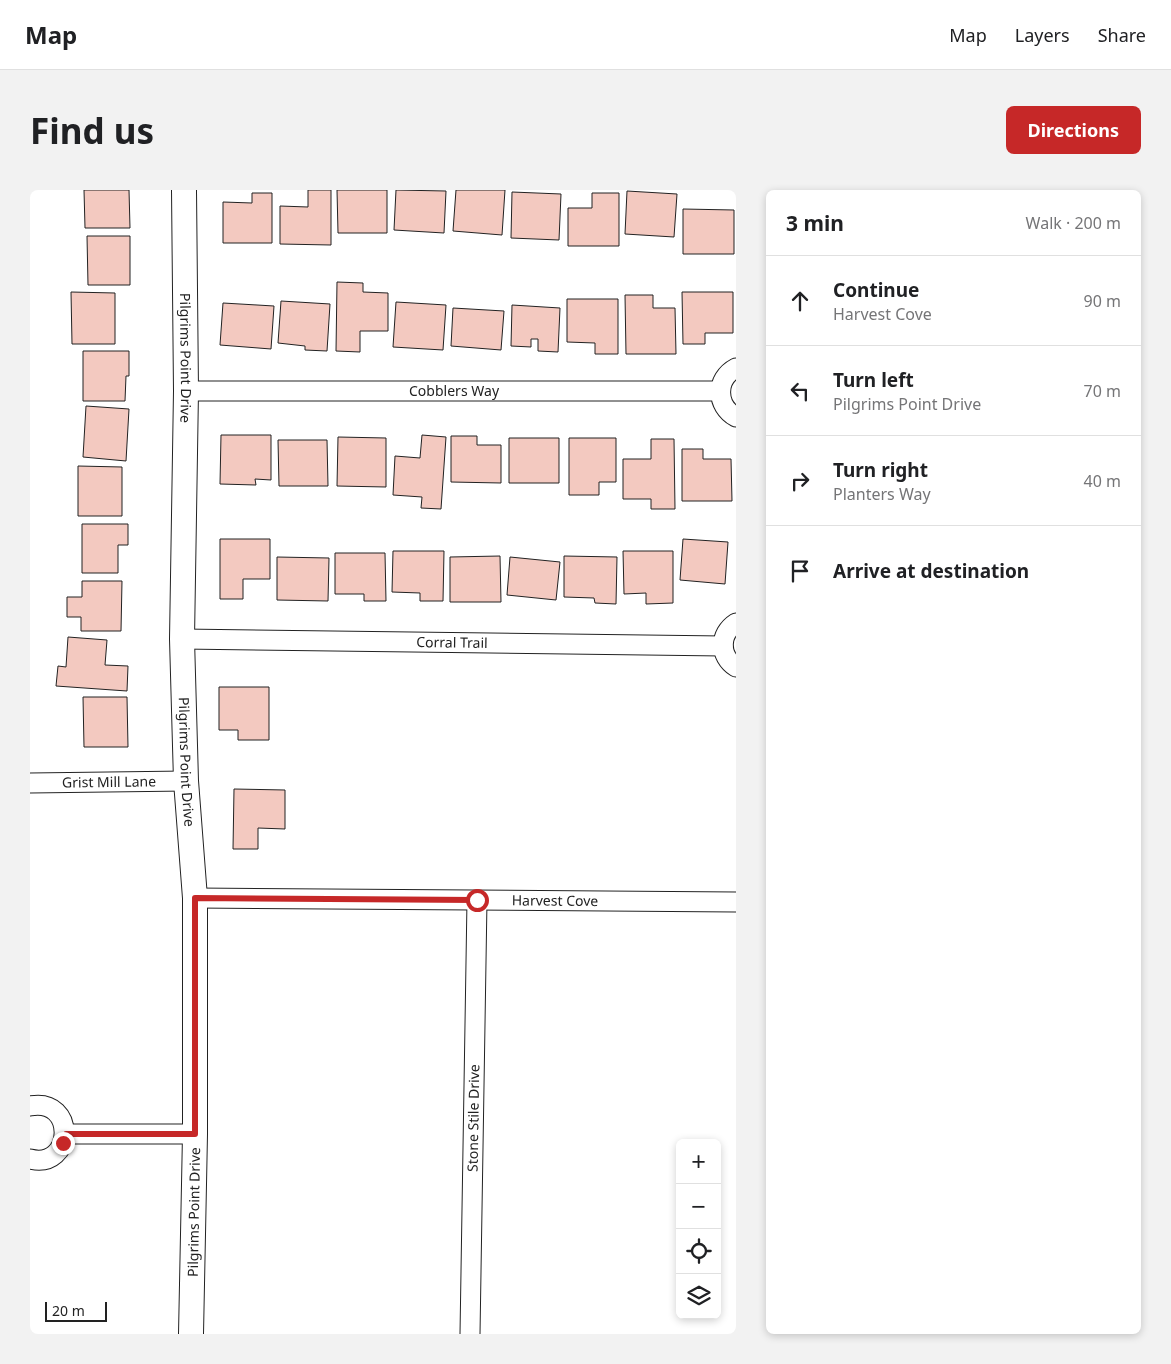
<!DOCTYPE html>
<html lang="en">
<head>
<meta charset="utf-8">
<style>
	body { margin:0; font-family:"Noto Sans",sans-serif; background:#f2f2f2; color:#202124 }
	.controls { position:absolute; right:15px; bottom:15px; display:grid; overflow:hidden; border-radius:8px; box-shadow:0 2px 8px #0003 }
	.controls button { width:45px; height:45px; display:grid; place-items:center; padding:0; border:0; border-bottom:1px solid #e0e0e0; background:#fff; color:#202124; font:25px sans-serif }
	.scale { position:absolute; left:15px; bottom:12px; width:62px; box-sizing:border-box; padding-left:5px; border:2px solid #222; border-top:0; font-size:14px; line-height:18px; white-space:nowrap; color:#222; -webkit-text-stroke:4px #fff; paint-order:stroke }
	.stop { position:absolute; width:15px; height:15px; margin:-11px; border:4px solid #c62828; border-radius:50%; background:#fff }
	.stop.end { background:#c62828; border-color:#fff; box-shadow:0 1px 5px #0008 }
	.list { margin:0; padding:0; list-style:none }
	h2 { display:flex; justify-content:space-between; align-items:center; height:65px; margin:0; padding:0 20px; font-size:21px }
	h2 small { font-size:16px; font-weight:400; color:#757577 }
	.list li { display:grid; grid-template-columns:32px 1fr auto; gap:15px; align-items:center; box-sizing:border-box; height:90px; padding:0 20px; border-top:1px solid #e0e0e0 }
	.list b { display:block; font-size:19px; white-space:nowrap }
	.list p { margin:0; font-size:16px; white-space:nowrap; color:#757577 }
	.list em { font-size:16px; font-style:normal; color:#757577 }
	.icon { flex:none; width:28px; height:28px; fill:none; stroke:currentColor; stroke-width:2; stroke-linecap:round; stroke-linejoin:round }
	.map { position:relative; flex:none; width:706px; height:1144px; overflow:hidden; border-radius:8px }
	header { display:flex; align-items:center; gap:30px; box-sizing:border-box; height:70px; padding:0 25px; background:#fff; border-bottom:1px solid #e0e0e0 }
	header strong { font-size:24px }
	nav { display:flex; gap:28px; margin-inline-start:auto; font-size:18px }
	.intro { display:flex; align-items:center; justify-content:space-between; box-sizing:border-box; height:120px; padding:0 30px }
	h1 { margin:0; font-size:35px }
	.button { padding:12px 22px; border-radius:8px; background:#c62828; color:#fff; font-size:18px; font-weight:700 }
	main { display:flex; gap:30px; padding:0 30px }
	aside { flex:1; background:#fff; border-radius:8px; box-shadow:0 2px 8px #0003 }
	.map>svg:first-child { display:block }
	.building { fill:#f3c9c0; stroke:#222 }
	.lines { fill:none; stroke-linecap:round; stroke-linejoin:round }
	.minor-casing { stroke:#222; stroke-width:21 }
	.tertiary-casing { stroke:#222; stroke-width:26 }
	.minor { stroke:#fff; stroke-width:19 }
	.tertiary { stroke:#fff; stroke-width:24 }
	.route { stroke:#c62828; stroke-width:6 }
	.labels { text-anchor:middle; stroke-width:4; stroke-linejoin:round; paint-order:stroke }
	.street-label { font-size:14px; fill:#222; stroke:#fff }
</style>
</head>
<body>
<header>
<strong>Map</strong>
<nav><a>Map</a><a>Layers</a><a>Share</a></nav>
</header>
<div class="intro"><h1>Find us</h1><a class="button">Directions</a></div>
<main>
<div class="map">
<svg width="706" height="1144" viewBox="0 0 706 1144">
	<rect width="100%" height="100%" fill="#fff"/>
	<!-- building -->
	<path class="building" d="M54 0H99L100 38H55Z
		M278 0H301V55L250 54V16L278 17Z
		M307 0H357V43H308Z
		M366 0 416 1 414 43 364 40Z
		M426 0H475L472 45 423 41Z
		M597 1 647 4 644 47 595 44Z
		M482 2 531 4 529 50 481 48Z
		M222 3H242V53H193V12L222 13Z
		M562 3H589V56H538V18H562Z
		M653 19 704 20V64H653Z
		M57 46H100V95H58Z
		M307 92 333 93V102L358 103V141H330V162L306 161Z
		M41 102 85 103V154H42Z
		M652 102H703V143H675V154H653Z
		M595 105H623V118H645L646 164H596Z
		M537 109H588V164H565V153L537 152Z
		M251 111 300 114 297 161 275 160V156L248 153Z
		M366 112 416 115 413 160 363 157Z
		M193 113 244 116 241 159 190 155Z
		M482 115 530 118 528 162 508 161V149H501V157L481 156Z
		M423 118 474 121 471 160 421 156Z
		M53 161H99V186H96L95 211H53Z
		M56 216 99 219 96 271 53 267Z
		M191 245H241V290L225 289 226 295 190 294Z
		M392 245 416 247 411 319 391 318 392 307 363 305 365 266 390 268Z
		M421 246H447V255H471V293L421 292Z
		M308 247 356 248V297L307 296Z
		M479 248H529V293H479Z
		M539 248H586V292H569V305H539Z
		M621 249H644L645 319H621V309H593V269H621Z
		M248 250H297L298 296H249Z
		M652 259H673V269H701L702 311H652Z
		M48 276 92 277V326H48Z
		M52 334H98V355H88V383H52Z
		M190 349H240V389H213V409H190Z
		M653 349 698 352 695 394 650 390Z
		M363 361H414L413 411H390V403L362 402Z
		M593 361H643V413L616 414V403L594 404Z
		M305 363H355L356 411H334V404H305Z
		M470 366 471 412H420V367Z
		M534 366 587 367 586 414 565 413 564 408 534 407Z
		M247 367 299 368 298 411 247 410Z
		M480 367 530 372 526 410 477 405Z
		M52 391H92L91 441H51V427H37V407H52Z
		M38 447 77 450 75 475 98 476 97 501 26 496 28 476 36 477Z
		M189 497H239V550H208V540H189Z
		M53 507H97L98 557H54Z
		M204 599 255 600V639L228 638V659H203Z"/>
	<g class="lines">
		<defs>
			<g id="minor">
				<path d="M706 178C685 189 686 216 706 227"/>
				<path id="s1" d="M156 201H690"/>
				<path d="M706 433C689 444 689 466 706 477"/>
				<path id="s2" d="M152 449 693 456"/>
				<path id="s3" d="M0 593 156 591"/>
				<path id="s4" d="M165 708 706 712"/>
				<path d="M0 916C47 907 44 980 0 969"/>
				<path d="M35 944H165"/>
				<path id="s5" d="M440 1144 447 710"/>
			</g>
			<g id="tertiary">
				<path id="s6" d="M154 0 156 201 152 449 156 591 165 708V944L161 1144"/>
			</g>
		</defs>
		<!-- minor casing -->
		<use href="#minor" class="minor-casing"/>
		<!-- tertiary casing -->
		<use href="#tertiary" class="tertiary-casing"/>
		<!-- minor -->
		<use href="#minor" class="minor"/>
		<!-- tertiary -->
		<use href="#tertiary" class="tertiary"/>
	</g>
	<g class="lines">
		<!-- route -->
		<path class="route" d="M33 953 36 944H165V708L447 710"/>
	</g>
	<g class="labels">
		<!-- street labels -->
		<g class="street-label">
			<text dy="5" stroke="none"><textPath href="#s6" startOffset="168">Pilgrims Point Drive</textPath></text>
			<text dy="5" stroke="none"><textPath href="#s1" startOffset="268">Cobblers Way</textPath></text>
			<text dy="5" stroke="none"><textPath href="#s2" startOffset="270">Corral Trail</textPath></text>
			<text dy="5" stroke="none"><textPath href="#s6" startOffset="572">Pilgrims Point Drive</textPath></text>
			<text dy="5" stroke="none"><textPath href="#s3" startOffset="79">Grist Mill Lane</textPath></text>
			<text dy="5" stroke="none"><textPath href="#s4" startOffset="360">Harvest Cove</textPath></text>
			<text dy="5" stroke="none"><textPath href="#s5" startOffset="216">Stone Stile Drive</textPath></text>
			<text transform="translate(164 1022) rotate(-89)" y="5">Pilgrims Point Drive</text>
		</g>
	</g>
</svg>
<div class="controls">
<button>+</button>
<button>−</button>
<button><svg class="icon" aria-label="locate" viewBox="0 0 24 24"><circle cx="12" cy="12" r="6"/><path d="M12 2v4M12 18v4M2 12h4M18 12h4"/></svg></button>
<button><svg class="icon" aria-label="layers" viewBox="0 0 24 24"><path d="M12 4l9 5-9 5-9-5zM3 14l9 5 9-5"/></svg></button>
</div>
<div class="scale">20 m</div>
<div class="stop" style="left:447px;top:710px"></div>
<div class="stop end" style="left:33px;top:953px"></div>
</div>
<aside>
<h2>3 min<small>Walk · 200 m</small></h2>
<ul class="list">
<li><svg class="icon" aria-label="ahead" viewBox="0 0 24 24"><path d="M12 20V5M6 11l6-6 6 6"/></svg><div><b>Continue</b><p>Harvest Cove</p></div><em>90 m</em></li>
<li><svg class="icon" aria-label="left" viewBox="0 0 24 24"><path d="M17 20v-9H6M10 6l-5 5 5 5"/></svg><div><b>Turn left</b><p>Pilgrims Point Drive</p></div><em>70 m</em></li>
<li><svg class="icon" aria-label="right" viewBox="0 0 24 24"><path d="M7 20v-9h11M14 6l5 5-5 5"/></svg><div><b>Turn right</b><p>Planters Way</p></div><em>40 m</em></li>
<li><svg class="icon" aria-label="arrive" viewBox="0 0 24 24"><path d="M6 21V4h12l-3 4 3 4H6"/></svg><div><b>Arrive at destination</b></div></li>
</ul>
</aside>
</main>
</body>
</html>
